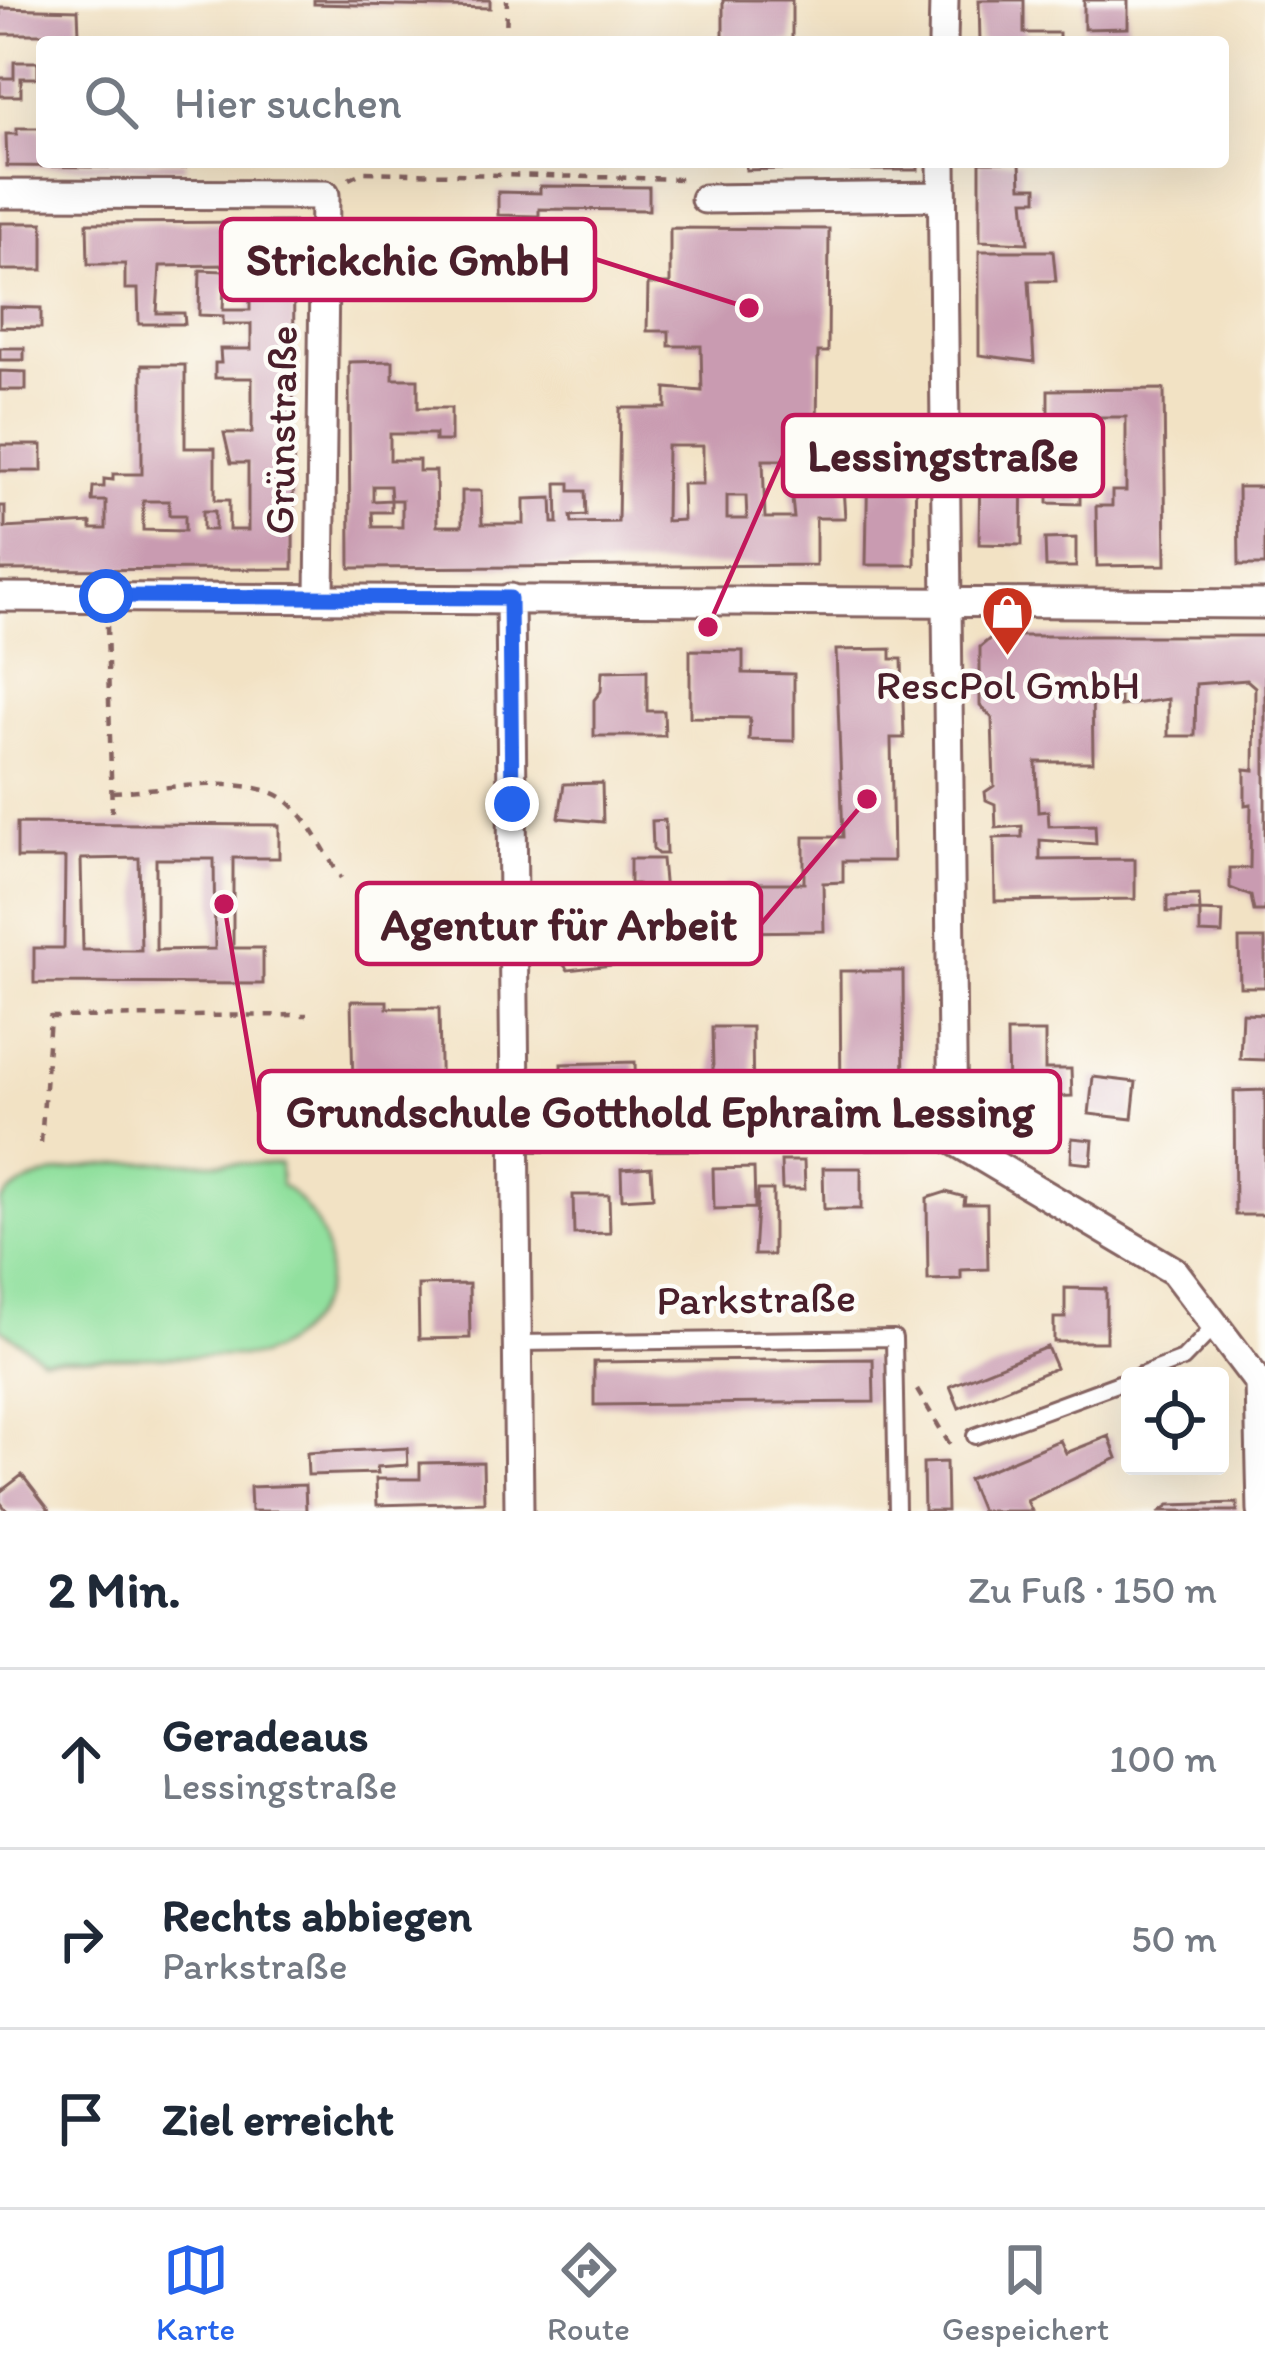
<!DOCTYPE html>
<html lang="de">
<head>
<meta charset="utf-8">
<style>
	body { margin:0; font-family:Itim,sans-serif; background:#f2f2f3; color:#1f2937 }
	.controls { position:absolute; right:36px; bottom:36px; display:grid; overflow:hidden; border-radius:12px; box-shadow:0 12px 48px #0002 }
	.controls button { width:108px; height:108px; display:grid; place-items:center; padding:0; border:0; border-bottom:3px solid #e0e1e3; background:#fff; color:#1f2937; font:60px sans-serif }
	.stop { position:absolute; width:36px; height:36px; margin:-27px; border:9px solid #2563eb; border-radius:50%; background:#fff }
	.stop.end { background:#2563eb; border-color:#fff; box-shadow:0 3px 12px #0008 }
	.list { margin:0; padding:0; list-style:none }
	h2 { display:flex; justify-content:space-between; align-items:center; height:156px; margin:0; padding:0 48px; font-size:51px }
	h2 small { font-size:39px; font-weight:400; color:#747a83 }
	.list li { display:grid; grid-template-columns:78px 1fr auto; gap:36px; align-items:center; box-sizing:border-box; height:180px; padding:0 48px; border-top:3px solid #e0e1e3 }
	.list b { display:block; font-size:45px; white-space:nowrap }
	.list p { margin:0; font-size:39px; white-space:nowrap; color:#747a83 }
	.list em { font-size:39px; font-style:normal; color:#747a83 }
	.icon { flex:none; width:66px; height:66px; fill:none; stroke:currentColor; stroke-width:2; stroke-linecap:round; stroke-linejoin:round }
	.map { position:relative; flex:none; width:1265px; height:1511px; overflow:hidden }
	.search { position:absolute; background:#fff; box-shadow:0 12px 48px #0002; left:36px; right:36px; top:36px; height:132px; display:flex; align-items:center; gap:30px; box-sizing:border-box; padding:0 42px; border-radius:12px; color:#747a83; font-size:45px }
	.sheet { height:696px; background:#fff }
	nav { display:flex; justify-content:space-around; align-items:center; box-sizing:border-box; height:168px; border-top:3px solid #e0e1e3; background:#fff; font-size:33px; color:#747a83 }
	nav a { display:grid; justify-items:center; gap:6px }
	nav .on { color:#2563eb }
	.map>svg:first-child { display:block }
	.green { fill:#91e09e; stroke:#6e8064; stroke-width:3 }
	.building { fill:#c99bb1; fill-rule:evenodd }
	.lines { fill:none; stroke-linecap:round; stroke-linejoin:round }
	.service-casing { stroke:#856361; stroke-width:20 }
	.minor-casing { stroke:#856361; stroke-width:33 }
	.path { stroke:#856361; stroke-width:4.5; stroke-dasharray:9 9; stroke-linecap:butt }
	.service { stroke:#fff; stroke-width:14 }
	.minor { stroke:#fff; stroke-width:27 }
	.route { stroke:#2563eb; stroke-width:15 }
	.labels { text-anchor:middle; stroke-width:9; stroke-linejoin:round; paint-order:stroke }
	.street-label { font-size:42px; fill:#4a1f2b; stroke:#fdfcf7 }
	.poi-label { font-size:42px; fill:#4a1f2b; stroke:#fdfcf7 }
	.leader { fill:none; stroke:#c2185b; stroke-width:4.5 }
	.callout-dot { fill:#c2185b; stroke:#fdfcf7; stroke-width:4.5 }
	.callout { fill:#fdfcf7; stroke:#c2185b; stroke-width:4.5 }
	.callout-label { font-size:45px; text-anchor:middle; font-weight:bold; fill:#4a1f2b }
</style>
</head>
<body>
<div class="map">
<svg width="1265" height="1511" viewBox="0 0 1265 1511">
	<rect width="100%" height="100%" fill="#fdfcf7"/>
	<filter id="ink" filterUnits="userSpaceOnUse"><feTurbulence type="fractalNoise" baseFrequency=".00833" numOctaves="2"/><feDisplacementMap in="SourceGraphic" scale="24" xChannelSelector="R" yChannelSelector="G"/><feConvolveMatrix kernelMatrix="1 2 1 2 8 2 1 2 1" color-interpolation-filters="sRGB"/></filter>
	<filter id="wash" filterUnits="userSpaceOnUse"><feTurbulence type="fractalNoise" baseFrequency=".004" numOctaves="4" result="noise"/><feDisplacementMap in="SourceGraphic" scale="48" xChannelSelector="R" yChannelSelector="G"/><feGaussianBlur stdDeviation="2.7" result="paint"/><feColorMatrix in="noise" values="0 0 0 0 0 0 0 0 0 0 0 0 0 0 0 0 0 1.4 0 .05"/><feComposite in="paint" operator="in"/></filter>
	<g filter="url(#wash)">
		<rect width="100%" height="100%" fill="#f2e2c4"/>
		<!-- green -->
		<path class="green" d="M280 1164 281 1185C352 1235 340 1324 260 1356L42 1358 0 1328V1202C45 1148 213 1165 280 1164Z"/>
		<g id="blocks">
			<!-- building -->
			<path class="building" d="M314 0H490V8L314 4Z
				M723 0H792V42H723Z
				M979 0H1024V33H1059V42H980Z
				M1084 0H1128V28L1084 29Z
				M0 8 78 10 79 34H0Z
				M14 62H38V78H21V96H0V78H14Z
				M17 128H42V162H185V168L7 166 6 134H17Z
				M746 162H816V168L746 170Z
				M850 162H918V170H851Z
				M980 162H1020L1021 187H1037V200H1024L1028 243 980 241Z
				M540 186 649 187V210L539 209V216L498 215V192L540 193Z
				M294 222 293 569 0 570V506H5V528L91 523V529H106V501H92L93 487H104V479L113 480V474H142V365H185V448H215V500H229V530H248V463H231L224 433H252V378H215V363H221L220 349H251V324H223V316L199 315 200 270 224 271V265L160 266 157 313H184L185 324H139L138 289H125V264H88L87 223ZM224 286 250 287V310H223ZM143 501H169V515H185V531L143 530ZM203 511H215V530H203Z
				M0 223H43V270H0Z
				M670 228 829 229 828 352H818L817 431H916L915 565H866L868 456H841L845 518H816V565L350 568 349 362 393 361V379H418V408H451V441H435V434H390V460H419V471H436L437 526H462V491H481L482 524H524V499L552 498 553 523H558L557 483H570V491H585L586 515 571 516 572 523 618 522 620 408H666V388L702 391 701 346H669V331H647L648 284H670ZM667 446H703V484H682L683 520 666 521ZM763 460H788L794 518H765ZM373 486H390L391 500H402V527H373L372 512H391V500L373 501ZM727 496H746L747 519H727Z
				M979 251H1053L1056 281H1029L1034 362 979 355Z
				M0 307 41 308V328L0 327Z
				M0 348H24V360H0Z
				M0 371 26 372V390H0Z
				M1164 389 1166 565 1097 566 1096 506H1112V491H1126V417H1080V504L1048 503V390Z
				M0 445H42V471H0Z
				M980 452H1023L1022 545 979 544Z
				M1238 487H1265V565H1239Z
				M1076 538V567H1046L1045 539Z
				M993 636H1265V911H1254L1251 896 1230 888V868H1250L1251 804 1245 805V769L1254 770 1255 687 1247 680 1196 684 1195 736H1168V699L1120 706V684H1092L1093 762H1036L1038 812 1048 811 1049 826 1095 825 1096 844 1040 840V860L1135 859V899L995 901 994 838 1022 837V826L996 828 995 804 986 800 985 792 994 786 992 718 980 705V647ZM1054 684 1079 685V694H1054Z
				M891 649V659H902L904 738H891L893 861H843V882L823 883 824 931 725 932V883H804V837H843L836 650Z
				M690 650 743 651V673L794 674V741L749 740 750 718 690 717Z
				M647 670V711H664L665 736H594V700L601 691 602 671Z
				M602 783 603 822 559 818 564 784Z
				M665 820 666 854H658L653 849 652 821Z
				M17 823 279 825V858H233V948H263V984L34 983V948H64L65 858H17ZM139 858 141 950H83L81 859ZM156 859H214L215 949 156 950Z
				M630 859H662L665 893H637V884H630Z
				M612 891 613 965 568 970 558 958 564 953V892Z
				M1199 895 1200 911 1167 912V896Z
				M1200 911 1223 912 1222 934 1200 933Z
				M1239 939H1265V987H1240Z
				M840 971H903L904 1106H841Z
				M351 1001H387V1008H439L441 1118 354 1126Z
				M1242 1013 1265 1014V1060L1240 1059Z
				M712 1027H752L753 1109 714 1110Z
				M1007 1032H1045V1069H1071L1072 1096 1045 1097V1105H1008Z
				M635 1062 636 1100 562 1102 561 1064Z
				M1093 1077 1136 1082 1132 1119 1089 1114Z
				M1265 1090V1215H1235L1234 1091Z
				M1072 1138 1093 1140 1091 1164 1071 1162Z
				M781 1161H804L805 1189H782Z
				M651 1167 653 1197 622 1199 621 1169Z
				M754 1168 755 1208 714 1209 713 1169Z
				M823 1168H861V1209H824Z
				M758 1190H773V1255H754Z
				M946 1192 965 1197 964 1204H987L988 1269 961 1270V1279L928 1280 927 1198Z
				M573 1195H609L610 1233 574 1234Z
				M469 1284 470 1338 419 1339 418 1285Z
				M1065 1288 1106 1289V1342H1054V1318H1065Z
				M1047 1347 1056 1368 959 1408 950 1386Z
				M873 1359 874 1402 594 1405V1362Z
				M1109 1436 1117 1458 1027 1501 1032 1511H981L968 1479 1060 1440 1066 1453Z
				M407 1448 408 1465 377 1467 378 1473 308 1475 307 1453Z
				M483 1462 484 1502 377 1505 376 1479H420V1463Z
				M946 1462 947 1511H924L923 1463Z
				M22 1475 50 1511H7L0 1502V1492Z
				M305 1485 306 1511H251L250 1487Z
				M1237 1503V1511H1161L1169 1505Z"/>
		</g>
	</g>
	<g filter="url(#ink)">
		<use href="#blocks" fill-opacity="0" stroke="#856361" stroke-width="3"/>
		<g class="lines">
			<defs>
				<path id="service" d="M517 1143 953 1140
					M518 1343 894 1338 897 1511
					M1138 1376 1183 1359 1216 1325
					M975 1436 1130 1379"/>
				<path id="minor" d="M943 42 944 0
					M942 162 953 1140 1174 1271 1259 1383 1262 1511
					M0 194 325 195 320 595
					M705 199 942 196
					M0 597 1265 604
					M510 598 519 1511"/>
			</defs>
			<!-- service casing -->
			<use href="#service" class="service-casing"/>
			<!-- minor casing -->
			<use href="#minor" class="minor-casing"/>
			<!-- path -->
			<path class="path" d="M506 42 507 0
				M349 179 363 172 683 179
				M107 626 112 812
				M112 792C158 790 251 772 287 801 311 821 325 853 341 878
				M41 1143 50 1017 307 1015
				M917 1390 950 1445 957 1442"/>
			<!-- service -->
			<use href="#service" class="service"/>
			<!-- minor -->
			<use href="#minor" class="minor"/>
		</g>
	</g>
	<g class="lines" filter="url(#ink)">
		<!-- route -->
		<path class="route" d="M106 596 510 598 512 804"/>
	</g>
	<!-- icons -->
	<defs>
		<symbol id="shop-pin" viewBox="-11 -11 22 30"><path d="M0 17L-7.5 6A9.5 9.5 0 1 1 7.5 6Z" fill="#c8321e" stroke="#fdfcf7"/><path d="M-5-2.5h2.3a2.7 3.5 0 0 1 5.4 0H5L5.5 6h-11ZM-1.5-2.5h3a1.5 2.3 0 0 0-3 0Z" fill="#fff"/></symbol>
	</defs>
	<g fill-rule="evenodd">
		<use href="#shop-pin" x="978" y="582" width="59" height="81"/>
	</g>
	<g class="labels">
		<!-- street labels -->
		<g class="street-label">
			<text transform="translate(280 430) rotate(-89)" y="15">Grünstraße</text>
			<text transform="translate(756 1298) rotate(-1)" y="15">Parkstraße</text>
		</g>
		<!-- poi labels -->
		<g class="poi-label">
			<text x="1008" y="699">RescPol GmbH</text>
		</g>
	</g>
	<!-- callouts -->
	<path class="leader" d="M749 308L595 259M708 627L783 456M867 799L761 924M224 904L259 1112"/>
	<g class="callout-dot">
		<circle cx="749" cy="308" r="12"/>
		<circle cx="708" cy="627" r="12"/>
		<circle cx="867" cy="799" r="12"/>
		<circle cx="224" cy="904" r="12"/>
	</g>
	<g class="callout">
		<rect x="221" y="219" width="374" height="81" rx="12"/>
		<rect x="783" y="415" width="320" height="81" rx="12"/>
		<rect x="357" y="883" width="404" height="81" rx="12"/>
		<rect x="259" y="1071" width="801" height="81" rx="12"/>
	</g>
	<g class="callout-label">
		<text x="408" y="275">Strickchic GmbH</text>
		<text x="943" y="471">Lessingstraße</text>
		<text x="559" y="940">Agentur für Arbeit</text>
		<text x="660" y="1127">Grundschule Gotthold Ephraim Lessing</text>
	</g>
</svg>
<div class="controls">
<button><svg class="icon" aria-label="locate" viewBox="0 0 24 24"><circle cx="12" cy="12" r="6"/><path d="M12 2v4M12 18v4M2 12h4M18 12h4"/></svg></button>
</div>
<div class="stop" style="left:106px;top:596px"></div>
<div class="stop end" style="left:512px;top:804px"></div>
<div class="search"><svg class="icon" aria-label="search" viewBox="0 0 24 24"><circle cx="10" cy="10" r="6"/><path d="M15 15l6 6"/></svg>Hier suchen</div>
</div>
<section class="sheet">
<h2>2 Min.<small>Zu Fuß · 150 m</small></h2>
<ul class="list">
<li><svg class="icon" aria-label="ahead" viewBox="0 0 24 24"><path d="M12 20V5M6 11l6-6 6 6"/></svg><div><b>Geradeaus</b><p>Lessingstraße</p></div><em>100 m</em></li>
<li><svg class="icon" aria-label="right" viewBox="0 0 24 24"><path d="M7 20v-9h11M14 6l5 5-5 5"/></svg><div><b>Rechts abbiegen</b><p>Parkstraße</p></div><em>50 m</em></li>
<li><svg class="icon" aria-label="arrive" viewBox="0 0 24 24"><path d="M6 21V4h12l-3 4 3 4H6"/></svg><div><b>Ziel erreicht</b></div></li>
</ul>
</section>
<nav>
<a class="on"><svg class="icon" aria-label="map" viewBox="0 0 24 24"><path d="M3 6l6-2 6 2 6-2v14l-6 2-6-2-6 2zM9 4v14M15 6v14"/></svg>Karte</a>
<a><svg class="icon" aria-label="directions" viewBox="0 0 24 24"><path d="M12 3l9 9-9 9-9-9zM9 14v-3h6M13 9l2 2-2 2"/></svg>Route</a>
<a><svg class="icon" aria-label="saved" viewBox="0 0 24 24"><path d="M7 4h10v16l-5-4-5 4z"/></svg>Gespeichert</a>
</nav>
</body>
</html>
